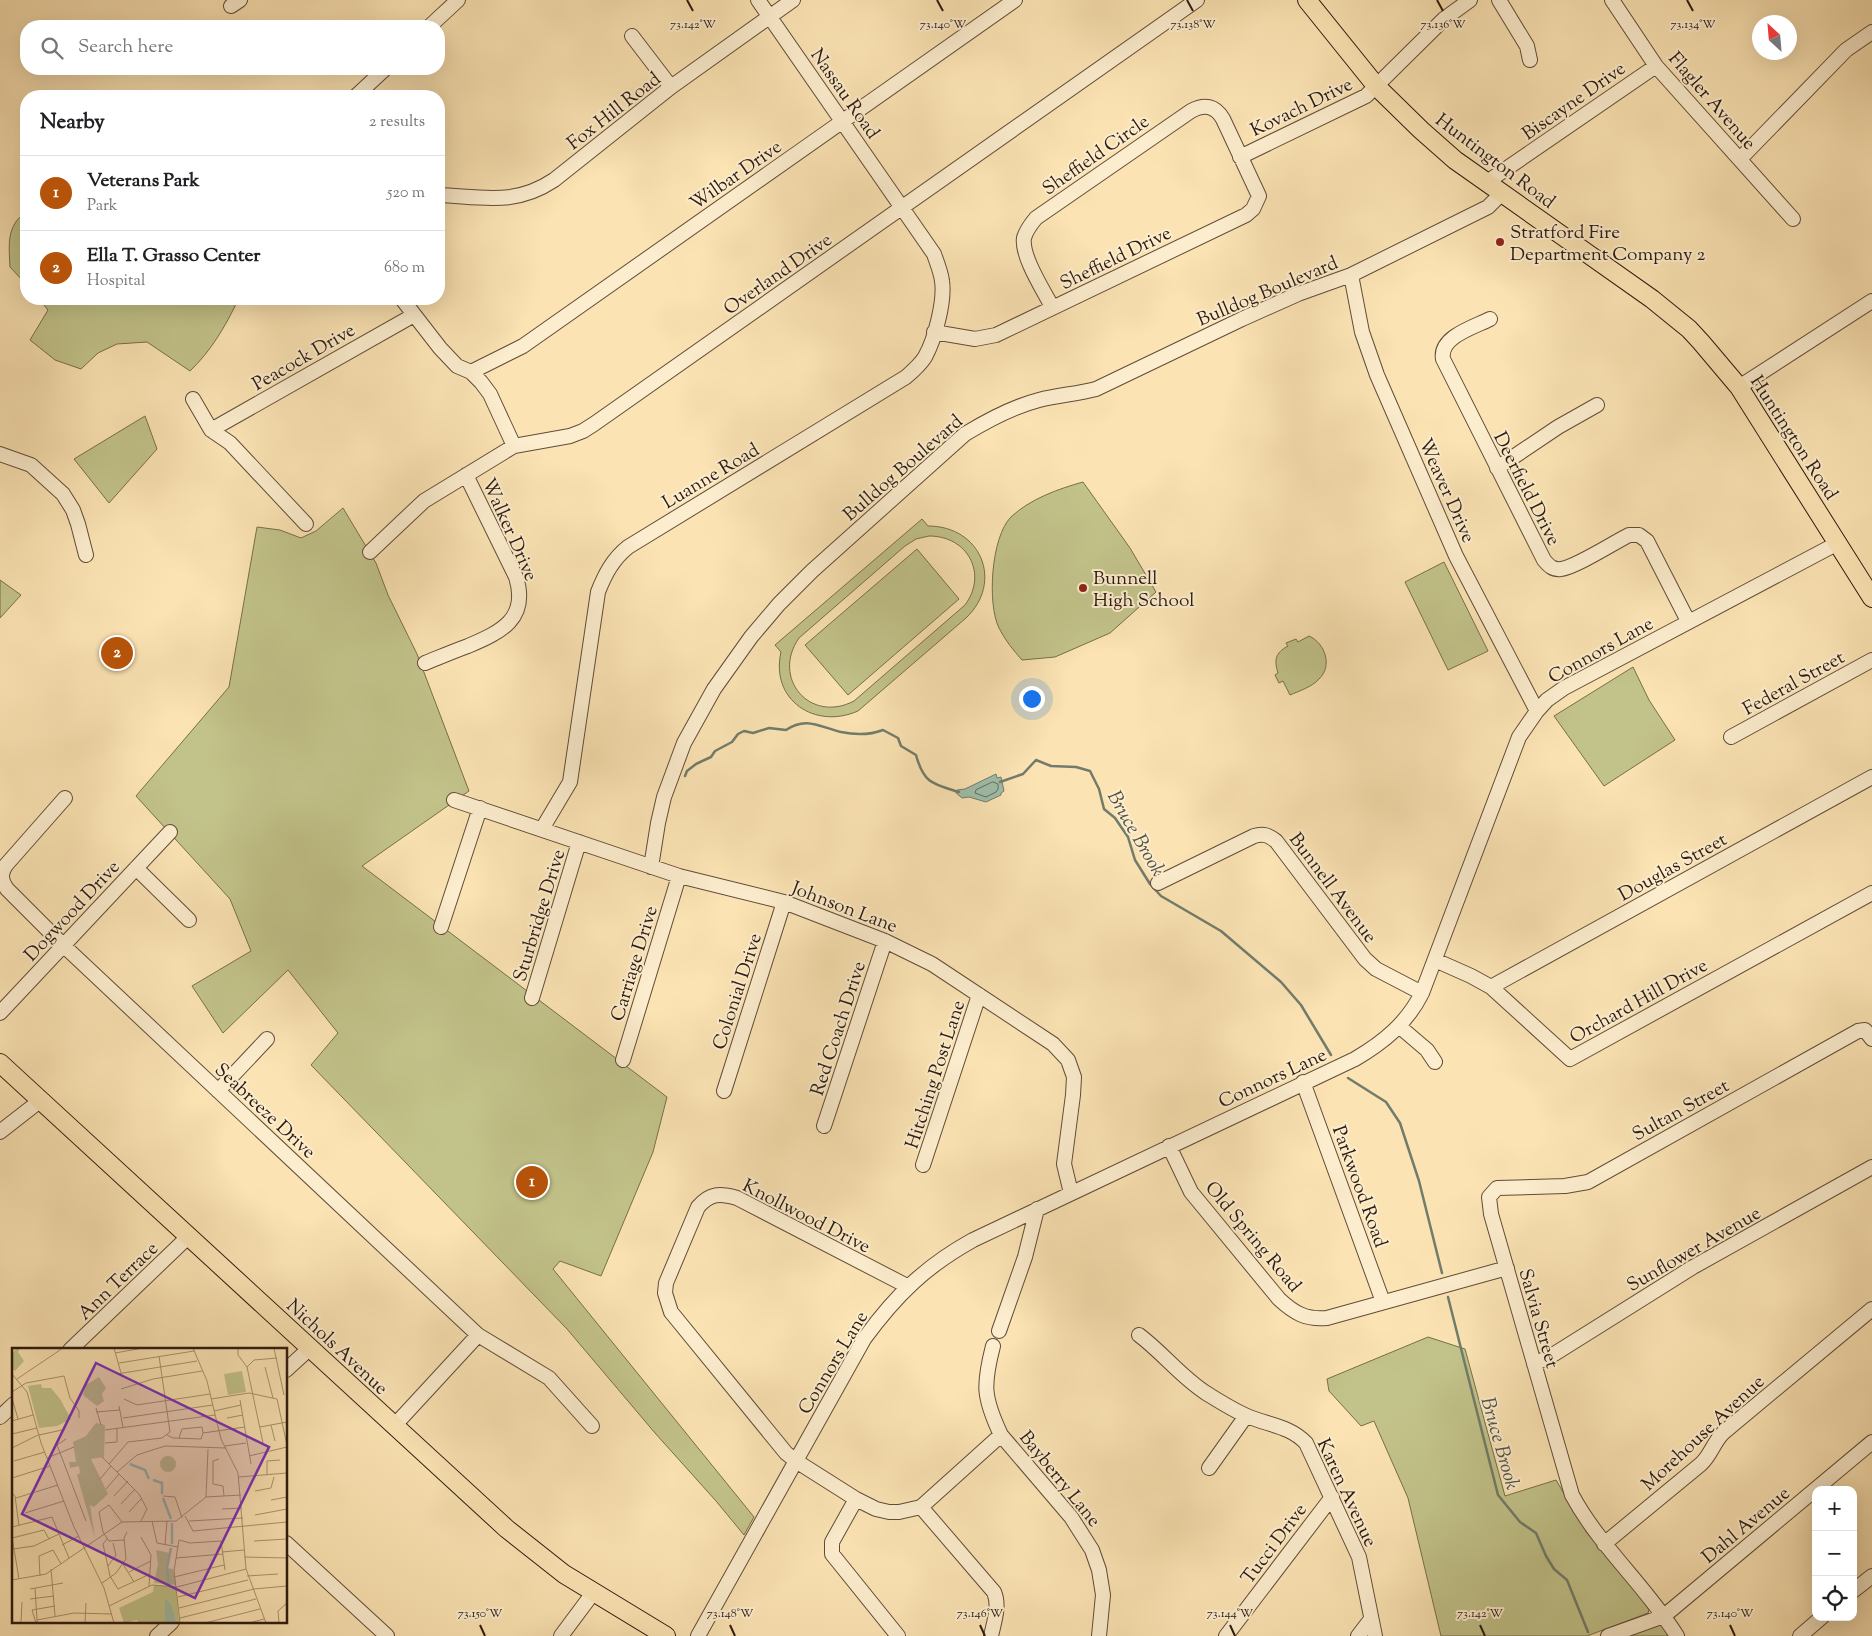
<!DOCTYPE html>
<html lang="en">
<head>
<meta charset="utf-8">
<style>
	body { margin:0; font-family:"Sorts Mill Goudy",serif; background:#f6f6f6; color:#202124 }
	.controls { position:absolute; right:15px; bottom:15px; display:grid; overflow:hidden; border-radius:10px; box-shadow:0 5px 20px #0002 }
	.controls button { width:45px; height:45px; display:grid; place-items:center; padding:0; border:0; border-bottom:1px solid #e0e0e0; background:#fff; color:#202124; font:25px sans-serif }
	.compass { position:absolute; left:1752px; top:15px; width:45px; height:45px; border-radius:50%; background:#fff; box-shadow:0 5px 20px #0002; rotate:334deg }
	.you { position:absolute; left:1031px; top:698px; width:18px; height:18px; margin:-12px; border:4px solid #fff; border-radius:50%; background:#1a73e8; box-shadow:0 0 0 8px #1a73e833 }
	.badge { display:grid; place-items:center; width:32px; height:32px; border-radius:50%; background:#b45309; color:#fff; font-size:16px; font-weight:700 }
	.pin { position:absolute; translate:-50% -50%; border:2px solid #fff; box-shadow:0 1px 5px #0006 }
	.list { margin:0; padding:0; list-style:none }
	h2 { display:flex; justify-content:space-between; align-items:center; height:65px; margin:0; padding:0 20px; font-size:21px }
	h2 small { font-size:16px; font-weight:400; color:#757577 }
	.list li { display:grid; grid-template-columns:32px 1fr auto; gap:15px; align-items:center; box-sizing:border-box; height:75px; padding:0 20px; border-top:1px solid #e0e0e0 }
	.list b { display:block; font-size:19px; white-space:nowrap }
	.list p { margin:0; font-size:16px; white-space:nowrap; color:#757577 }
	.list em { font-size:16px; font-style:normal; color:#757577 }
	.icon { flex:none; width:28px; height:28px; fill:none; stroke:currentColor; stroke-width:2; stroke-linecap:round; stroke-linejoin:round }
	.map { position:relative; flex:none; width:1872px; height:1636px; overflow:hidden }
	.search { position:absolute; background:#fff; box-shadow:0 5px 20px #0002; left:20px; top:20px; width:425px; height:55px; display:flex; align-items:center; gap:12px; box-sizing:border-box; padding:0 18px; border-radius:20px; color:#757577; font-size:19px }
	.panel { position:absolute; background:#fff; box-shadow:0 5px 20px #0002; left:20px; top:90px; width:425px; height:215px; border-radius:20px }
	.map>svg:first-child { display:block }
	.green { fill:#c2c38a; stroke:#776e4c; fill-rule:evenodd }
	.water { fill:#9fbeaa; stroke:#717c6c }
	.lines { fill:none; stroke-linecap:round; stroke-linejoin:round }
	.shore { stroke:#666c5c; stroke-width:1 }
	.stream { stroke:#717c6c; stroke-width:2.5 }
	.minor-casing { stroke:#604c38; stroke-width:16 }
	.major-casing { stroke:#2c1a0f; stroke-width:20 }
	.minor { stroke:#fcedce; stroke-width:14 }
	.major { stroke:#fbe3b3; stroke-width:18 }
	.ticks { fill:none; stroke:#2c1a0f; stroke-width:2 }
	.poi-dot { fill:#8f2418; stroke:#fcedce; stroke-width:2 }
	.labels { text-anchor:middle; stroke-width:4; stroke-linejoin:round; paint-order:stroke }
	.street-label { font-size:19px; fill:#2c1a0f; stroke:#fcedce }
	.poi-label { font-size:19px; fill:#2c1a0f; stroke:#fcedce; text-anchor:start }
	.water-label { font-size:20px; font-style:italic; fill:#545345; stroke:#fcedce }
	.inset-river { fill:none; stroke:#9fbeaa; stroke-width:2.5 }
	.inset-road { fill:none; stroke:#a89371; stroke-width:1 }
	.view { fill:#7b2cbf; fill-opacity:0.15; stroke:#7b2cbf; stroke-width:2.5 }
	.inset-edge { fill:none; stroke:#2c1a0f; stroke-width:2.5 }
	.ticks-label { font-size:12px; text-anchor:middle; fill:#2c1a0f; stroke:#fcedce; stroke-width:4; stroke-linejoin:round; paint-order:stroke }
</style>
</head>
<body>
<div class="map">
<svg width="1872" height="1636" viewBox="0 0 1872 1636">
	<rect width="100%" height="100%" fill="#fbe3b3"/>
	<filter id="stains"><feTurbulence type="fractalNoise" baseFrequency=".004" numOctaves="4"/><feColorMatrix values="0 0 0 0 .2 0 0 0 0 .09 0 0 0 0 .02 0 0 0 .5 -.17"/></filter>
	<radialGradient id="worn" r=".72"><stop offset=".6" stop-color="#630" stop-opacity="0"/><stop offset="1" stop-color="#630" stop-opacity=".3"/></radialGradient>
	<!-- green -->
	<path class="green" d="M26 212V284L10 267C9 245 6 226 26 212Z
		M39 299H234L238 300C225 327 211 351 190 371L147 342 117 344 98 353 81 369 55 360 30 340 48 310Z
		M145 416 157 449 109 503 74 459Z
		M1083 482 1130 548 1156 592 1110 633 1055 657 1022 660C1013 650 1005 640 999 628 987 604 991 537 1011 517 1030 499 1058 489 1083 482Z
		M343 508 376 563 388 595 417 654 469 791 362 866 667 1097 653 1152 601 1276 560 1261 553 1269 754 1517 744 1535 716 1501 655 1433 567 1329 311 1065 338 1033 288 970 223 1033 192 986 251 951 230 899 136 796 229 687 257 527 280 530 301 538 316 531Z
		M922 519 928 526C981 526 1004 582 966 618L858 711C815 730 770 700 781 652L775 645ZM929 536C968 536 988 574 965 605L854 701C810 724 771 678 799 638L905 546 916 539Z
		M917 549 959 599 848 695 805 645Z
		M1444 562 1488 651 1448 670 1405 582Z
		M0 580 21 595 0 618Z
		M1309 636C1325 643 1333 666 1319 679 1312 687 1299 691 1290 695L1283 681 1279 683 1275 675 1278 673C1274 660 1275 653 1288 646L1286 643 1296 639 1298 642Z
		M1633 667 1649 700 1675 740 1604 786 1554 716Z
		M1428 1337 1465 1349 1505 1496 1556 1480 1587 1533 1636 1590 1649 1610 1648 1613 1587 1636H1441L1408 1498 1374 1421 1361 1426 1329 1391 1327 1379Z
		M1661 1622 1670 1636H1628Z"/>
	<!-- water -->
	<path class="water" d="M996 774 997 778 1001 777 1004 791 1001 793V795L986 802 969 797 962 798 956 793 957 790 965 789Z"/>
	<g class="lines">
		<!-- shore -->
		<path class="shore" d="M993 782 998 784V789L996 792 986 797 975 793 976 790Z"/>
		<!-- stream -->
		<path class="stream" d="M685 776 687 771 696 764 711 757 715 751 732 742 738 734 744 731 753 733 769 728 786 730C806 716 820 727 841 732 855 735 870 735 883 730L898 738 901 746 916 755C924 784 933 784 959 792
			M1000 782 1023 774 1036 760 1051 766 1076 767 1090 771 1099 789 1104 809 1115 818 1128 837 1135 860 1150 884 1161 896 1221 931 1281 982 1301 1005 1331 1055
			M1348 1078 1386 1102 1400 1123 1419 1181 1442 1273
			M1448 1297 1498 1495 1520 1522 1536 1533 1546 1556 1554 1569 1567 1580 1588 1632"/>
		<defs>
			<path id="minor" d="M1499 0 1527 46 1530 60
				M1612 0 1656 66 1793 219
				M231 6 240 0
				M430 26 458 0
				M632 36 671 87
				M356 96 385 69
				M1240 157 1366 96 1444 19 1470 0
				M1740 159 1846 50 1872 32
				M1487 182 1656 66
				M439 195C483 197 515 206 554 180L671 87 793 0
				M1351 275 1362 332 1377 375 1456 556 1537 711
				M402 299 440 348 457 366 471 372 481 382 490 394 514 446
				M1490 319C1474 327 1439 337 1443 359L1544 560C1549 566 1553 570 1561 569 1574 568 1615 542 1629 535H1639L1647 541 1688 621
				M934 332 975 339 996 335 1246 215 1253 209 1259 196 1223 119C1215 105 1204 104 1191 111L1036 218C1031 224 1026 230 1024 238 1021 256 1044 291 1052 307
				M471 372 523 346 1015 0
				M1739 387 1872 301
				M193 399 211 430 230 443 306 524
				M211 430 414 315
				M0 454 31 465 63 494 73 510 78 524 86 555
				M1497 468 1558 427 1597 405
				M370 552 424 501 514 446 570 436 583 431 594 424 1197 0
				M425 663C440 657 454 651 468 646 501 632 529 619 516 577L466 475
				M1731 737 1872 660
				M65 798 6 865C0 874 1 880 7 889L63 945 478 1335 549 1378 592 1426
				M454 800 679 876 784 902 885 941 932 964 1053 1044 1068 1060 1074 1077 1073 1095 1064 1164 1071 1193
				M542 829 570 782 598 592C605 574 613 559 628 547L906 377C913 371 920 365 925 357 935 339 945 301 942 281 941 272 937 263 934 254L758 0
				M651 867 658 823 664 797 684 743 714 689 751 637 779 604 812 571 965 434C988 420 1012 407 1039 400 1058 395 1077 394 1096 389L1242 319 1298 294 1351 275 1488 207 1502 193
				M136 868 189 920
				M1158 883 1254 836C1263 833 1268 835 1276 841L1365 959 1376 969 1422 993
				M441 927 480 808
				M1435 960 1471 976 1491 987 1570 1059 1872 893
				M1491 987 1872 777
				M532 998 579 842
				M0 1013 170 832
				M1400 1027 1427 1050 1435 1062
				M623 1060 679 876
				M1303 1082 1383 1302
				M218 1091 267 1039
				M724 1091 784 902
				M824 1126 885 941
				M0 1132 41 1100
				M1169 1146 1191 1192 1279 1299C1294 1313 1306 1320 1327 1318L1507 1268
				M923 1165 979 995
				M907 1286 737 1198C720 1193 710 1193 698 1207L666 1283 665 1293 671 1312 786 1453 796 1461 856 1499 876 1509 889 1512H899L921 1507 1001 1435
				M999 1331 1025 1257 1037 1209
				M1139 1335C1163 1353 1181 1377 1206 1393 1219 1401 1233 1410 1247 1416 1268 1425 1290 1426 1306 1443L1359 1557 1375 1636
				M993 1346C983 1385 983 1397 1001 1435L1071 1517 1092 1550 1099 1570 1103 1595 1099 1636
				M70 1350 189 1236
				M1534 1364 1551 1356 1693 1267 1872 1167
				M286 1370 310 1348
				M0 1417 14 1404
				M394 1426 478 1335
				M1209 1468 1246 1416
				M856 1499 832 1542V1554L898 1636
				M921 1507 994 1592C1000 1606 994 1622 991 1636
				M286 1543 387 1636
				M1604 1544 1701 1464C1711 1455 1714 1441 1724 1432L1872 1309
				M1853 1591 1872 1576
				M157 1636 172 1622
				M561 1636 593 1593
				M698 1636 864 1339C896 1295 926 1266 973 1240L1355 1059C1384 1042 1407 1023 1422 993L1519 737 1537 711 1547 700 1564 688 1838 543
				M1226 1636 1332 1497
				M1358 1636 1371 1619
				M1608 1636 1664 1616 1872 1442
				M1677 1636C1646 1586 1600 1547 1572 1495L1491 1214 1489 1197 1497 1188 1565 1186 1588 1182 1858 1031 1865 1030 1872 1039
				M1800 1636 1822 1617"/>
			<path id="major" d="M1307 0 1377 87 1421 130 1455 160 1652 299 1689 329 1701 342 1739 387 1872 598
				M0 1063 507 1529 564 1574 666 1636"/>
		</defs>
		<!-- minor casing -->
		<use href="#minor" class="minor-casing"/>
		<!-- major casing -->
		<use href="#major" class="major-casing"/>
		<!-- minor -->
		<use href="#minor" class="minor"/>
		<!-- major -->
		<use href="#major" class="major"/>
	</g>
	<!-- ticks -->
	<path class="ticks" d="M687 0 693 11M937 0 943 11M1187 0 1193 11M1437 0 1443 11M1687 0 1693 11M480 1625 485 1636M730 1625 735 1636M980 1625 985 1636M1230 1625 1235 1636M1480 1625 1485 1636M1730 1625 1735 1636"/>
	<!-- markers -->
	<g class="poi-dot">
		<circle cx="1500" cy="242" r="5"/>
		<circle cx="1083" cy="588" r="5"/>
	</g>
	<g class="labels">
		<!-- street labels -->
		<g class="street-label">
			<text transform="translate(846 93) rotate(55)" y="7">Nassau Road</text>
			<text transform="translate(1573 100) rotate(-35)" y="7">Biscayne Drive</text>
			<text transform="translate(1713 100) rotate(49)" y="7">Flagler Avenue</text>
			<text transform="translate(1301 106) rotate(-26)" y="7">Kovach Drive</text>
			<text transform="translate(613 110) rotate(-38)" y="7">Fox Hill Road</text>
			<text transform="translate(1095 154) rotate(-35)" y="7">Sheffield Circle</text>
			<text transform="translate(1496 160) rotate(37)" y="7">Huntington Road</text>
			<text transform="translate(735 174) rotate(-35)" y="7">Wilbar Drive</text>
			<text transform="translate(1115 257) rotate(-26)" y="7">Sheffield Drive</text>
			<text transform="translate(777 273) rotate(-35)" y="7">Overland Drive</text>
			<text transform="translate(1267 290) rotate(-23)" y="7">Bulldog Boulevard</text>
			<text transform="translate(303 356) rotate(-30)" y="7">Peacock Drive</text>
			<text transform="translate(1795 437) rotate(57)" y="7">Huntington Road</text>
			<text transform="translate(902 467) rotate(-41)" y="7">Bulldog Boulevard</text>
			<text transform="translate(710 475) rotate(-31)" y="7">Luanne Road</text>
			<text transform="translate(1528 488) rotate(63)" y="7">Deerfield Drive</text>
			<text transform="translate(1448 490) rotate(66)" y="7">Weaver Drive</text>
			<text transform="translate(511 529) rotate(66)" y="7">Walker Drive</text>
			<text transform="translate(1600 649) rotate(-29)" y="7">Connors Lane</text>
			<text transform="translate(1793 682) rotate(-29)" y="7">Federal Street</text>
			<text transform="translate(1672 866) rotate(-29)" y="7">Douglas Street</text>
			<text transform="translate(1334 887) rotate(53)" y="7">Bunnell Avenue</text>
			<text transform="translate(845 906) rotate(21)" y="7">Johnson Lane</text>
			<text transform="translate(71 910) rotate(-47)" y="7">Dogwood Drive</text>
			<text transform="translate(538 915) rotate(-73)" y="7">Sturbridge Drive</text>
			<text transform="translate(633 963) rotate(-73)" y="7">Carriage Drive</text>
			<text transform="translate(736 991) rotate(-72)" y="7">Colonial Drive</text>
			<text transform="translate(1638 1000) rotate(-29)" y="7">Orchard Hill Drive</text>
			<text transform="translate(837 1028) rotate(-72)" y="7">Red Coach Drive</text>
			<text transform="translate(934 1074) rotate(-72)" y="7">Hitching Post Lane</text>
			<text transform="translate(1272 1077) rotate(-25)" y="7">Connors Lane</text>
			<text transform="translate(1680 1109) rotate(-29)" y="7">Sultan Street</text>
			<text transform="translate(266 1110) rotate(43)" y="7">Seabreeze Drive</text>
			<text transform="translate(1361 1186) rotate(70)" y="7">Parkwood Road</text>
			<text transform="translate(807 1215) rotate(27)" y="7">Knollwood Drive</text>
			<text transform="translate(1254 1236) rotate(50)" y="7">Old Spring Road</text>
			<text transform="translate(1693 1248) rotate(-30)" y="7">Sunflower Avenue</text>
			<text transform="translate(117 1280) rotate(-44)" y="7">Ann Terrace</text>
			<text transform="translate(1540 1318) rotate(74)" y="7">Salvia Street</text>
			<text transform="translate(338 1346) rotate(43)" y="7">Nichols Avenue</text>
			<text transform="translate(832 1362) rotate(-59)" y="7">Connors Lane</text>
			<text transform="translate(1702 1432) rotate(-43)" y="7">Morehouse Avenue</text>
			<text transform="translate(1061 1478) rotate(51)" y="7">Bayberry Lane</text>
			<text transform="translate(1348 1492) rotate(65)" y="7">Karen Avenue</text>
			<text transform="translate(1745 1524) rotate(-40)" y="7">Dahl Avenue</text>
			<text transform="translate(1273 1543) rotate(-53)" y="7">Tucci Drive</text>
		</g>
		<!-- poi labels -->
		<g class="poi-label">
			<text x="1510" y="238">Stratford Fire<tspan x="1510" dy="22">Department Company 2</tspan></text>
			<text x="1093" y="584">Bunnell<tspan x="1093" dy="22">High School</tspan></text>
		</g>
		<!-- water labels -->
		<g class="water-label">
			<text transform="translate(1137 833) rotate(60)" y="7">Bruce Brook</text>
			<text transform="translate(1501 1443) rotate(74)" y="7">Bruce Brook</text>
		</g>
	</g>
	<!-- overview -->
	<g transform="translate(12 1348)">
		<rect width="275" height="275" fill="#fbe3b3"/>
		<path d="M4 0H8L6 4 12 13 3 23 0 20V7ZM230 23 234 44 216 47 212 26ZM87 29 94 40 90 46 92 53 85 58 71 47 74 37ZM29 36 30 40H39L48 51 59 71 45 78 27 80 16 38ZM84 75 93 77 92 109 79 111 96 146 82 159 78 157 83 190 65 127 68 125 67 118 58 120 57 114H64L61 94 74 88ZM148 116a8 8 0 1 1 16 0a8 8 0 1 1-16 0ZM144 202 158 205 155 220 161 221 164 237 142 235 146 216ZM142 237 164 239 167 275H127L125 272 112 275 107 260 141 244Z" fill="#c2c38a"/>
		<path d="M153 251 159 256 164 275H153Z" fill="#9fbeaa"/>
		<path class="inset-river" d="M118 116 133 122 137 131M141 132 150 135V146M151 150 159 171M160 196V175M157 237 155 220 159 200"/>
		<path class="inset-road" d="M102 0 109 25M181 0 195 33 209 91 226 125 234 221 254 275M226 0V7L235 19 251 95M262 0 272 47M103 5 131 0M107 15 182 3M235 19 242 12 265 10M253 19 261 50M0 26 15 44 29 95 62 179 92 240 102 275M105 26 185 13M5 31 51 0M109 41 141 31 190 23M0 44 14 35 52 28 58 50 67 63V70M0 50 6 71M112 51 125 57 198 46M199 51 237 45 265 51 275 97M228 52 239 116M107 58 111 79M84 60 89 77M202 63 229 57M84 64 108 62M111 70 201 57M215 70 231 67M0 73 21 67M259 77 263 93M248 79 275 74M93 82 203 67M191 85 233 79M0 86 25 80M27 87 50 82M155 87 161 90 189 91 191 85M167 90 170 81 190 79 191 85M54 91 45 97 74 173M93 95 105 94V80M213 98 234 95M0 100 26 87M237 108 275 99M90 109 127 146 135 161 129 173M35 110 62 99M207 111 201 113V136L211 138 212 148M2 113 33 104M97 116 116 94 150 90 158 84 147 8M105 124 125 107 153 98 214 100M255 127V113L268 112M227 129 275 125M0 130 38 118M88 131 99 118M94 141 107 126M243 143 259 140 262 129M0 145 3 148 7 178M102 148 116 133M151 148 163 149 170 170M194 149 196 101M4 150 46 137M259 152 275 149M109 156 123 141M210 161 230 160M117 164 129 151M13 165 52 153M243 167 275 161M173 168 181 183 275 174M140 173 145 195 166 199M177 173 231 170M110 174 97 157 87 164 91 184 97 193 112 192M0 179 40 169 57 210M0 189 7 231M129 189 139 207 137 238M0 190 32 182 37 191M95 191 91 196 98 228 106 241 138 226M242 193 275 191M50 197 67 188M153 197 155 173M1 201 22 198 47 186M210 204 232 202M232 209 275 210M164 210 211 206M111 216 122 234M96 218 104 207 101 195M39 221 43 268M117 224 139 213M28 228 27 208 41 202 49 216M235 228 266 226M162 229 212 217M0 232 34 226 110 174 164 173 194 149 229 147M90 235 104 225 114 211 112 190 115 184M23 240 25 272M18 241 51 235M166 249 236 232M18 251 42 248M97 258 140 237 165 239 234 221M167 260 242 241 275 238M168 270 244 251M9 275 10 254M24 275 20 262 43 258M25 275V272L62 265 100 266M73 275 74 255M168 275 162 223 167 192 178 195 209 193 213 222M193 275 248 261M237 275 252 271M267 275 266 263 275 255"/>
		<path class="view" d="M84 15 257 99 183 250 10 166Z"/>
		<rect width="275" height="275" class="inset-edge"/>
	</g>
	<g class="ticks-label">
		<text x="693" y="28">73.142°W</text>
		<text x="943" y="28">73.140°W</text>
		<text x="1193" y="28">73.138°W</text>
		<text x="1443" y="28">73.136°W</text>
		<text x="1693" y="28">73.134°W</text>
		<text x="480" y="1617">73.150°W</text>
		<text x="730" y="1617">73.148°W</text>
		<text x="980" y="1617">73.146°W</text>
		<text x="1230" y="1617">73.144°W</text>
		<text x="1480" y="1617">73.142°W</text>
		<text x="1730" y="1617">73.140°W</text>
	</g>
	<rect width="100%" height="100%" filter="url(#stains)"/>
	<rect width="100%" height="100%" fill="url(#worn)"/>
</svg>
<div class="controls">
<button>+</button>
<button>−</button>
<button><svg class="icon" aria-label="locate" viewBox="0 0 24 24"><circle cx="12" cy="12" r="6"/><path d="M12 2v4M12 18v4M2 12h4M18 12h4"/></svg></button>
</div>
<svg class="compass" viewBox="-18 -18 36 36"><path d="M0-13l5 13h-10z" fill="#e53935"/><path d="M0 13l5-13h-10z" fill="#757577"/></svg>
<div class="you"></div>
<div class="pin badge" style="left:532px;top:1182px">1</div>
<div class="pin badge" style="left:117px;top:653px">2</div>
<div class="search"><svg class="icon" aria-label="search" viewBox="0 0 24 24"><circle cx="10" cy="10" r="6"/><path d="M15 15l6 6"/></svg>Search here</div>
<section class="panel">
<h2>Nearby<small>2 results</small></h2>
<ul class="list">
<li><span class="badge">1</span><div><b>Veterans Park</b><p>Park</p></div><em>520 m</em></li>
<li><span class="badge">2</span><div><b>Ella T. Grasso Center</b><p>Hospital</p></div><em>680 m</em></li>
</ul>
</section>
</div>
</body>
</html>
